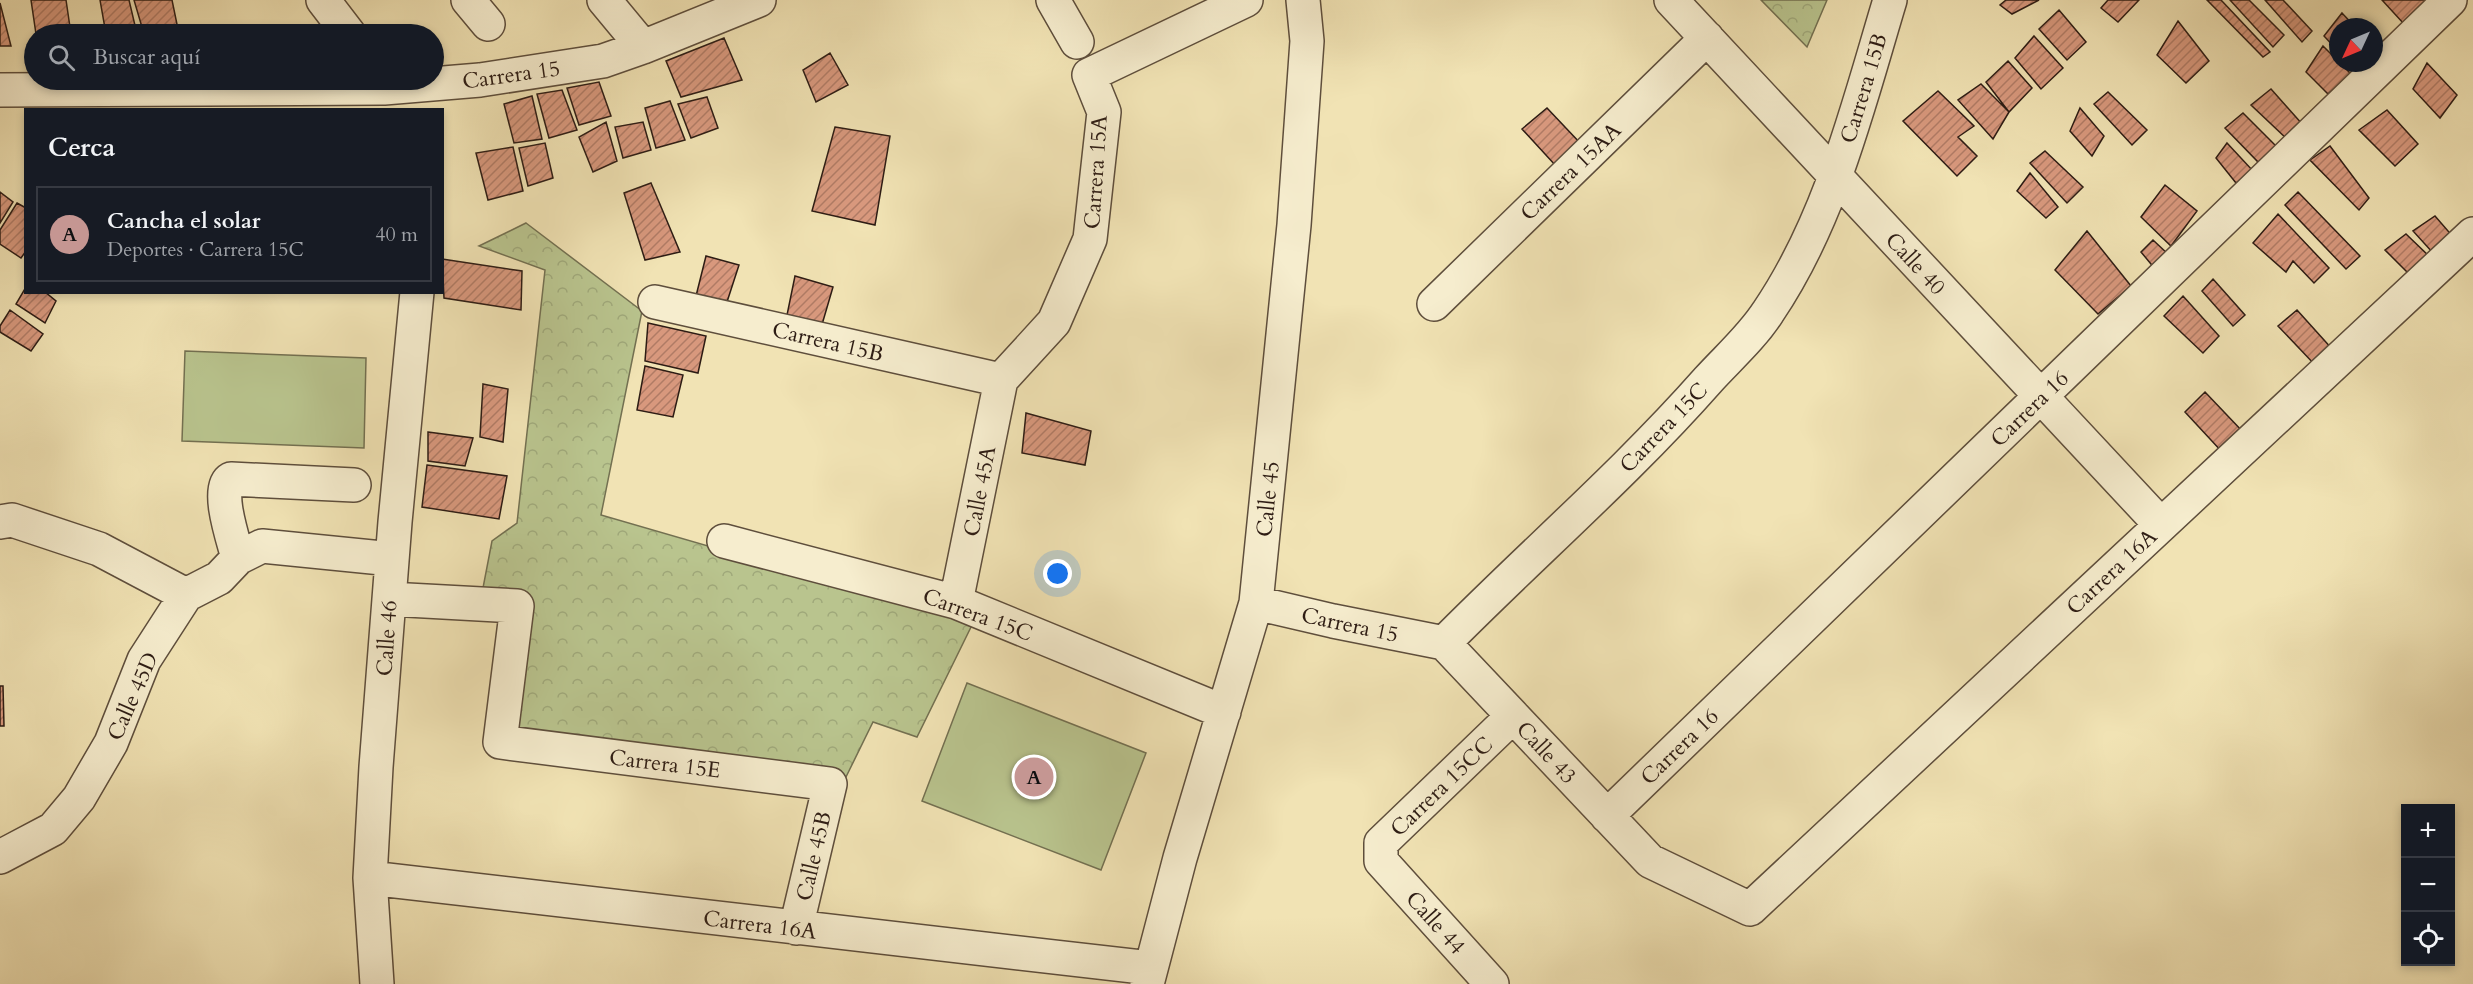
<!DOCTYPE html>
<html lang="es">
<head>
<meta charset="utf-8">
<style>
	body { margin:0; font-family:Cardo,serif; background:#242831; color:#f1f3f6 }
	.controls { position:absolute; right:18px; bottom:18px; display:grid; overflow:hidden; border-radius:0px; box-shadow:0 3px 9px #0003 }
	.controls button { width:54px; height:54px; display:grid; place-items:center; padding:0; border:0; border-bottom:2px solid #363941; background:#171b24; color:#f1f3f6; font:30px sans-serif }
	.compass { position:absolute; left:2329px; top:18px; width:54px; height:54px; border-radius:50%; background:#171b24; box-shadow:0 3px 9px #0003; rotate:226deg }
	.you { position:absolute; left:1058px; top:574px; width:21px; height:21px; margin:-15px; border:4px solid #fff; border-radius:50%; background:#1a73e8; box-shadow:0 0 0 9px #1a73e833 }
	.badge { display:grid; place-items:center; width:39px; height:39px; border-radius:50%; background:#c59692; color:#111; font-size:20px; font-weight:700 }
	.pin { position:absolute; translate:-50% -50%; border:3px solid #fff; box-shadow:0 2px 6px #0006 }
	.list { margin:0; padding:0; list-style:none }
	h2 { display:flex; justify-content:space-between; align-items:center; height:78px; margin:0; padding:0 24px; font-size:26px }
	h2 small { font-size:20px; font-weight:400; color:#9ea1a6 }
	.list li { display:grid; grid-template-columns:39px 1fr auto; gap:18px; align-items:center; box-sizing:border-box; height:96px; margin:0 12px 12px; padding:0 12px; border:2px solid #363941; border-radius:0px }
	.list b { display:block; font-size:22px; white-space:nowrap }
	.list p { margin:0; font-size:20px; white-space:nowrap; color:#9ea1a6 }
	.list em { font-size:20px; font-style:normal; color:#9ea1a6 }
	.icon { flex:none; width:33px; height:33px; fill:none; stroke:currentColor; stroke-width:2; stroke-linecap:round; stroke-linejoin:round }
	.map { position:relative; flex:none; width:2473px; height:984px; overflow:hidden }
	.search { position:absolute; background:#171b24; box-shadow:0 3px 9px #0003; left:24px; top:24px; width:420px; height:66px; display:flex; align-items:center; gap:15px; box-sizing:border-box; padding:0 21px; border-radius:33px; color:#9ea1a6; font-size:22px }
	.panel { position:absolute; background:#171b24; box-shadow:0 3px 9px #0003; left:24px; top:108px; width:420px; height:186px; border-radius:0px }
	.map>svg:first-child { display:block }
	.grass { fill:#b9c48e; stroke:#737051; stroke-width:1.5 }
	.park { fill:url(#park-crowns); stroke:#737051; stroke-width:1.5 }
	.building { fill:url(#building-hatch); stroke:#2d1c14; stroke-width:1.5 }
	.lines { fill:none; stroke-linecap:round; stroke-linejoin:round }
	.minor-casing { stroke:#5e4e3c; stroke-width:36 }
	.minor { stroke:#f6edce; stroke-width:33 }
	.labels { text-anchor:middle; stroke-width:4.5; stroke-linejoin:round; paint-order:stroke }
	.street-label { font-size:22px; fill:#2d1c14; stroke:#f6edce }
</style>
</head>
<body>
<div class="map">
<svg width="2473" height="984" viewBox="0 0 2473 984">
	<defs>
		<pattern id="park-crowns" width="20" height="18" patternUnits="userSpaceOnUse" patternTransform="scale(1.5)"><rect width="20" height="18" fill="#b9c48e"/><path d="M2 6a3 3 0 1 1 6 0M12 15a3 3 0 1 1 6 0" fill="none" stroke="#9fa87a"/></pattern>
		<pattern id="building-hatch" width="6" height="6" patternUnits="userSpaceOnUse" patternTransform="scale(1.5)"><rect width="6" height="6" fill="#d8987d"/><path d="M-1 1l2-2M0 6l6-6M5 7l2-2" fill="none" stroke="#b07b65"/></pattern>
	</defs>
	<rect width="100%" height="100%" fill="#f1e3b4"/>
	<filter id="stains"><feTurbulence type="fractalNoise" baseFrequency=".00333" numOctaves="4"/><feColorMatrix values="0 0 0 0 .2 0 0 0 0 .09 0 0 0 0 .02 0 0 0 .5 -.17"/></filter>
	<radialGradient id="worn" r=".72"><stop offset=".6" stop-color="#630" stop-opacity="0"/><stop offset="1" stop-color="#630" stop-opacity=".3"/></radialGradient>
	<!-- grass -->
	<path class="grass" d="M185 351 366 358 364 448 182 441Z
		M967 683 1146 753 1101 870 922 801Z"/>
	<!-- park -->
	<path class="park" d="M1761 0H1827L1807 47Z
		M526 223 642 311 601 515 973 623 917 737 873 722 844 781 510 736 526 598 482 593 492 541 517 523 545 270 479 246Z"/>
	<!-- building -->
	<path class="building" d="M31 0H66L71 34H36Z
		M100 0H129L137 34H106Z
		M134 0H172L179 34H144Z
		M2006 0H2039L2012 14 2000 5Z
		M2108 0H2139L2118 22 2101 8Z
		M2207 0H2221L2270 52 2263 57Z
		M2230 0H2249L2284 35 2273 47Z
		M2265 0H2283L2312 31 2302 42Z
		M2382 0H2432L2404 24Z
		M0 3 11 46H0Z
		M2059 10 2086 42 2067 60 2039 29Z
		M2342 13 2355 27H2338V51L2324 36Z
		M2178 21 2209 61 2186 83 2157 55Z
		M2034 36 2063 68 2041 89 2015 58Z
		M724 38 742 80 681 97 666 61Z
		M2323 46 2351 74 2328 94 2306 72Z
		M830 53 848 85 816 102 803 70Z
		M2008 61 2032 88 2009 112 1986 82Z
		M2427 63 2457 95 2440 118 2413 89Z
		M599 82 611 116 579 125 567 88Z
		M1981 84 2009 112 1993 139 1958 100Z
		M2271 89 2303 125 2288 140 2251 105Z
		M562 90 577 130 549 138 537 94Z
		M1938 91 1974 126 1958 137 1977 156 1957 176 1903 121Z
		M2108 92 2147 130 2132 145 2094 104Z
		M532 96 542 139 514 143 504 104Z
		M707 97 718 128 691 138 678 104Z
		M670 101 685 140 656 148 645 108Z
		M1547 108 1581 144 1556 166 1522 129Z
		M2080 108 2104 136 2092 156 2070 131Z
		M2387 110 2418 144 2395 166 2359 130Z
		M2243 113 2276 146 2261 165 2225 128Z
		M606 122 617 161 593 172 579 137Z
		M643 122 651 150 623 158 615 127Z
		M835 127 890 136 875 225 812 211Z
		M545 143 553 178 528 186 519 148Z
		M2227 143 2254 172 2236 183 2216 158Z
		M2330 146 2369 198 2359 210 2310 160Z
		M513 147 523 191 488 200 476 153Z
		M2045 151 2083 187 2067 203 2030 163Z
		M2030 173 2058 207 2046 218 2017 191Z
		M651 183 680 252 645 260 624 193Z
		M2165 185 2197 211 2171 246 2141 217Z
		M0 192 13 202 0 223Z
		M2298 192 2360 256 2346 269 2285 205Z
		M17 203 26 208V251L21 258 0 244V230Z
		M2278 214 2329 268 2314 283 2293 261 2286 272 2253 243Z
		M2435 216 2455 239 2434 254 2413 231Z
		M2087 231 2131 286 2098 314 2055 270Z
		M2406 234 2431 258 2412 277 2385 250Z
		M2153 240 2169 255 2156 270 2141 252Z
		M706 256 739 265 725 308 695 300Z
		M442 259 522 271 521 310 444 298Z
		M795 276 833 287 821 328 787 315Z
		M2213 279 2245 315 2233 326 2202 291Z
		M26 287V292H45L56 301 45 323 16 304Z
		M2183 296 2219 336 2203 353 2164 316Z
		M10 310 43 334 31 351 0 332V326Z
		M2297 310 2333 350 2316 366 2278 326Z
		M648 323 706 336 698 373 645 361Z
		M645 366 683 375 673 417 637 410Z
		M483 384 508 389 503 442 480 437Z
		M2205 392 2244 433 2223 453 2185 412Z
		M1026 413 1091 431 1085 465 1022 453Z
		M428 432 473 438 465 466 428 461Z
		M427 465 507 476 499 519 422 507Z
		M0 686H3L4 726H0Z"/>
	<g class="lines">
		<defs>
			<path id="minor" d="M323 0 349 34
				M468 0 488 24
				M604 0 643 47
				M1053 0 1077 42
				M1671 0 2161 525
				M0 90 384 88 480 80 603 61 643 47 759 0
				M655 302 1001 380
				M1434 304 1707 38
				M1001 380 1054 322 1090 239 1104 112 1089 75 1246 0
				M0 522 12 520 99 549 186 595
				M724 541 956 602 1224 712
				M238 558C234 542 215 488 231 479L354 485
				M186 595 219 578 238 558 262 546 392 559
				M389 599 517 606 500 742 830 784 796 928
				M956 602 1001 380
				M1256 603 1333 621 1444 643
				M1444 643 1650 861 1750 909 2473 234
				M1444 643C1531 555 1626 473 1708 380 1728 358 1752 337 1768 312 1831 219 1858 106 1890 0
				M1607 816 2450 0
				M0 857 53 829 79 798 111 743 144 660 186 595
				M370 878 1150 968
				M377 984 370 878 376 767 395 522 417 292
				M1147 984 1180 858 1256 603 1294 225 1307 41 1303 0
				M1492 984 1381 861V843L1513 716"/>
		</defs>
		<!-- minor casing -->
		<use href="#minor" class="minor-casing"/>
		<!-- minor -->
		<use href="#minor" class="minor"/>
	</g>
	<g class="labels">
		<!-- street labels -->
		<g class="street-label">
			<text transform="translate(511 74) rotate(-8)" y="8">Carrera 15</text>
			<text transform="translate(1863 88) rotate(-73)" y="8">Carrera 15B</text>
			<text transform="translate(1570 171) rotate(-44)" y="8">Carrera 15AA</text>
			<text transform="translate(1095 172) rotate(-86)" y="8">Carrera 15A</text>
			<text transform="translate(1916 263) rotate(47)" y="8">Calle 40</text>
			<text transform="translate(828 341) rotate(13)" y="8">Carrera 15B</text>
			<text transform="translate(2029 408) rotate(-44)" y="8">Carrera 16</text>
			<text transform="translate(1663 427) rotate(-46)" y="8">Carrera 15C</text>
			<text transform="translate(979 491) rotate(-79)" y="8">Calle 45A</text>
			<text transform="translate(1267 499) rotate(-84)" y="8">Calle 45</text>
			<text transform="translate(2111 571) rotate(-43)" y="8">Carrera 16A</text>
			<text transform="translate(978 614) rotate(20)" y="8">Carrera 15C</text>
			<text transform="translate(1350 624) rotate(12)" y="8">Carrera 15</text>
			<text transform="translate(386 638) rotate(-86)" y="8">Calle 46</text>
			<text transform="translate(132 696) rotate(-66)" y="8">Calle 45D</text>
			<text transform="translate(1679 746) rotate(-44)" y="8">Carrera 16</text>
			<text transform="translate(1547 752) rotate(47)" y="8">Calle 43</text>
			<text transform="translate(665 763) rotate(7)" y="8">Carrera 15E</text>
			<text transform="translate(1441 786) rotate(-44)" y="8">Carrera 15CC</text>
			<text transform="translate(813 856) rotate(-77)" y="8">Calle 45B</text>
			<text transform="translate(1436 922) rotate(48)" y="8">Calle 44</text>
			<text transform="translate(760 924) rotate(7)" y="8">Carrera 16A</text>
		</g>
	</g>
	<rect width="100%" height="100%" filter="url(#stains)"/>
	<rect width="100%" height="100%" fill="url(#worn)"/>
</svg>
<div class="controls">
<button>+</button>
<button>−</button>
<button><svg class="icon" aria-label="locate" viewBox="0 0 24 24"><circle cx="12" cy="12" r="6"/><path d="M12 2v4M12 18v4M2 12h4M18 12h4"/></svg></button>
</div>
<svg class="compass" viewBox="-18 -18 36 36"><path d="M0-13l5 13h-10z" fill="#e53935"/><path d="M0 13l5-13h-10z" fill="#9ea1a6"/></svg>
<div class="you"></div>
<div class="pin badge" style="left:1034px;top:777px">A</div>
<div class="search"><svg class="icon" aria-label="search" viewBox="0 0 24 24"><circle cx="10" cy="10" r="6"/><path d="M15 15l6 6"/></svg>Buscar aquí</div>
<section class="panel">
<h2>Cerca<small></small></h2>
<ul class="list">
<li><span class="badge">A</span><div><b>Cancha el solar</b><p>Deportes · Carrera 15C</p></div><em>40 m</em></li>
</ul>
</section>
</div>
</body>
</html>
